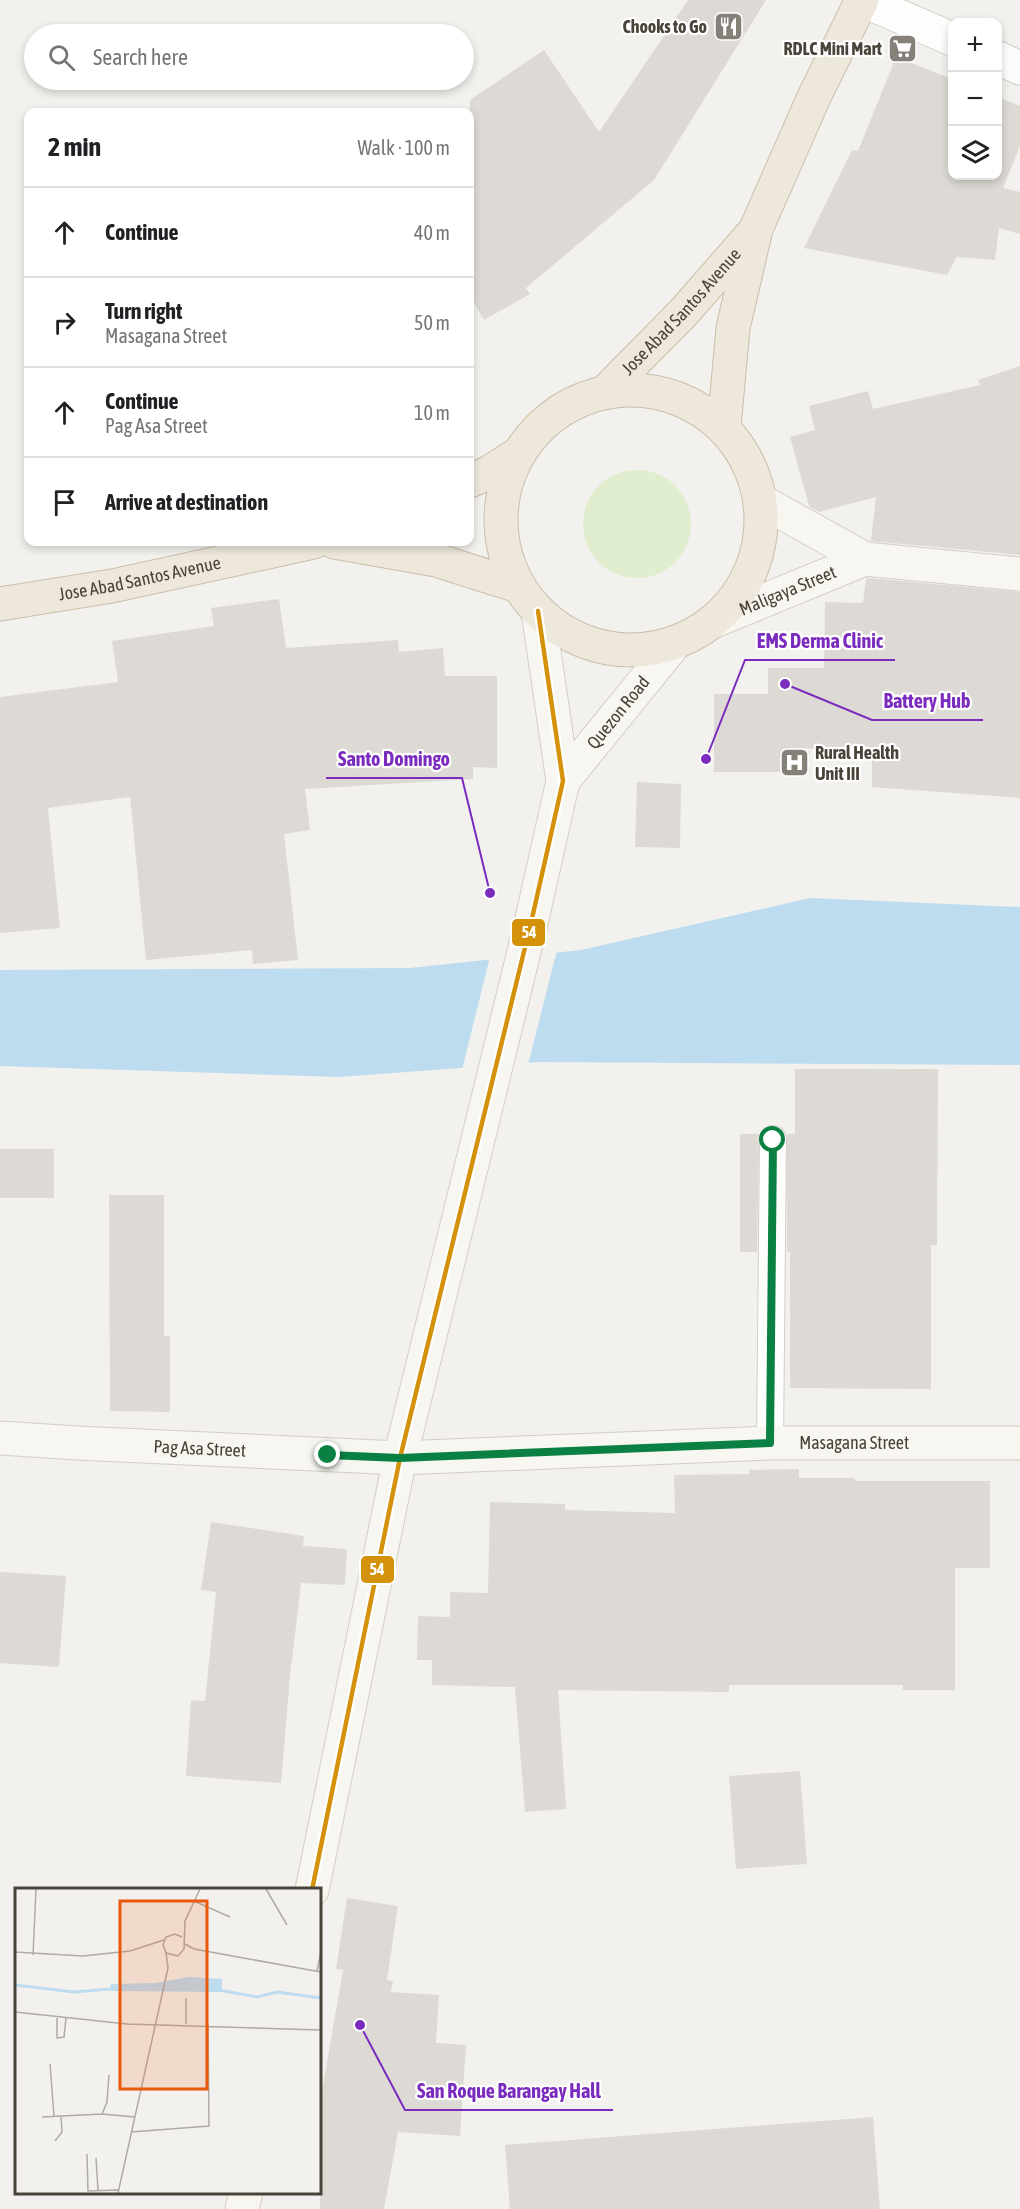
<!DOCTYPE html>
<html lang="en">
<head>
<meta charset="utf-8">
<style>
	body { margin:0; font-family:"Asap Condensed",sans-serif; background:#f6f6f6; color:#202124 }
	.controls { position:absolute; right:18px; top:18px; display:grid; overflow:hidden; border-radius:12px; box-shadow:0 3px 9px #0003 }
	.controls button { width:54px; height:54px; display:grid; place-items:center; padding:0; border:0; border-bottom:2px solid #e0e0e0; background:#fff; color:#202124; font:30px sans-serif }
	.stop { position:absolute; width:18px; height:18px; margin:-14px; border:4px solid #0b8043; border-radius:50%; background:#fff }
	.stop.end { background:#0b8043; border-color:#fff; box-shadow:0 2px 6px #0008 }
	.list { margin:0; padding:0; list-style:none }
	h2 { display:flex; justify-content:space-between; align-items:center; height:78px; margin:0; padding:0 24px; font-size:26px }
	h2 small { font-size:20px; font-weight:400; color:#757577 }
	.list li { display:grid; grid-template-columns:39px 1fr auto; gap:18px; align-items:center; box-sizing:border-box; height:90px; padding:0 24px; border-top:2px solid #e0e0e0 }
	.list b { display:block; font-size:22px; white-space:nowrap }
	.list p { margin:0; font-size:20px; white-space:nowrap; color:#757577 }
	.list em { font-size:20px; font-style:normal; color:#757577 }
	.icon { flex:none; width:33px; height:33px; fill:none; stroke:currentColor; stroke-width:2; stroke-linecap:round; stroke-linejoin:round }
	.map { position:relative; flex:none; width:1020px; height:2209px; overflow:hidden }
	.search { position:absolute; background:#fff; box-shadow:0 3px 9px #0003; left:24px; top:24px; width:450px; height:66px; display:flex; align-items:center; gap:15px; box-sizing:border-box; padding:0 21px; border-radius:33px; color:#757577; font-size:22px }
	.panel { position:absolute; background:#fff; box-shadow:0 3px 9px #0003; left:24px; top:108px; width:450px; height:438px; border-radius:12px }
	.map>svg:first-child { display:block }
	.green { fill:#e0edce }
	.water { fill:#bedcf0 }
	.pier { fill:#f3f1ed }
	.building { fill:#dddad5 }
	.lines { fill:none; stroke-linecap:round; stroke-linejoin:round }
	.lane-casing { stroke:#d1cfcb; stroke-width:28 }
	.street-casing { stroke:#d1cfcb; stroke-width:35 }
	.secondary-casing { stroke:#d2cec4; stroke-width:35 }
	.highway-casing { stroke:#cabea9; stroke-width:35 }
	.lane { stroke:#fdfdfc; stroke-width:26 }
	.street { stroke:#fdfdfc; stroke-width:33 }
	.secondary { stroke:#f7f6f1; stroke-width:33 }
	.highway { stroke:#ede8db; stroke-width:33 }
	.bus-1-casing { stroke:#fff; stroke-width:9 }
	.bus-1 { stroke:#d4920b; stroke-width:4.5 }
	.route { stroke:#0b8043; stroke-width:8 }
	.labels { text-anchor:middle; stroke-width:4.5; stroke-linejoin:round; paint-order:stroke }
	.poi-label { font-size:18px; font-weight:bold; fill:#4a4339; stroke:#fff; text-anchor:end }
	.street-label { font-size:18px; fill:#4a4339; stroke:#fff }
	.inset-river { fill:none; stroke:#bedcf0; stroke-width:3 }
	.inset-road { fill:none; stroke:#afaba5; stroke-width:1.5 }
	.view { fill:#e8590c; fill-opacity:0.15; stroke:#e8590c; stroke-width:3 }
	.inset-edge { fill:none; stroke:#4a4339; stroke-width:3 }
	.leader { fill:none; stroke:#7b2cbf; stroke-width:2 }
	.callout-dot { fill:#7b2cbf; stroke:#fff; stroke-width:2 }
	.callout-label { font-size:20px; text-anchor:middle; font-weight:bold; fill:#7b2cbf; stroke:#fff; stroke-width:4.5; stroke-linejoin:round; paint-order:stroke }
	.line-badge { stroke:#fff; stroke-width:2 }
	.badge-label { font-size:16px; text-anchor:middle; font-weight:bold; fill:#fff }
</style>
</head>
<body>
<div class="map">
<svg width="1020" height="2209" viewBox="0 0 1020 2209">
	<rect width="100%" height="100%" fill="#f3f1ed"/>
	<!-- green -->
	<path class="green" d="M583 524a54 54 0 1 1 108 0a54 54 0 1 1-108 0Z"/>
	<!-- water -->
	<path class="water" d="M810 898 1020 907V1065L540 1062 339 1077 0 1066V970L409 968 581 950Z"/>
	<!-- pier -->
	<path class="pier" d="M557 950 528 1065 462 1070 490 957Z"/>
	<!-- building -->
	<path class="building" d="M688 0H766L654 180 526 288 530 294 484 320 470 295V100L544 50 599 132Z
		M896 57 952 79V176H998V97L1020 106V146L1003 188 1020 192V234L999 228 995 260 957 257 947 275 804 248 852 150 858 151Z
		M1020 366V555L871 541 876 497 819 512 809 506 790 437 815 430 809 406 868 391 873 409 980 385 978 380Z
		M868 578 1020 592V798L872 787V750L791 748V772H714V694H768V668H824L825 602 863 603 866 579Z
		M279 599 286 648 398 640 399 652 443 648 445 676H497V768L473 767V779L305 789 310 830 284 834 298 960 253 964 252 950 146 960 130 797 48 808 60 928 0 933V697L118 682 112 641 214 626 211 608Z
		M637 782 681 784 680 848 635 847Z
		M795 1069H938L937 1245H931V1389L790 1388V1252H787V1134H795Z
		M740 1134H759L757 1252H740Z
		M0 1149H54V1198H0Z
		M109 1195H164V1336H170V1412L110 1411Z
		M799 1469V1478H855V1481H990V1568H955V1690H903V1685H729V1692L558 1690 566 1809 525 1812 515 1687 432 1685V1660H417L418 1616 450 1617V1592L488 1593 490 1502 565 1504V1510L675 1513 674 1475 749 1474V1470Z
		M211 1522 304 1536 303 1546 347 1549 345 1585 301 1583 290 1676 281 1783 186 1776 191 1700 205 1701 216 1592 201 1590Z
		M0 1572 66 1576 59 1667 0 1663Z
		M800 1771 807 1864 736 1869 729 1776Z
		M347 1898 398 1906 387 1980 393 1981 391 1992 439 1995 436 2043 466 2045 460 2136 398 2132 384 2209H320V2103L343 1970 336 1969Z
		M873 2117 880 2209H510L505 2145Z"/>
	<g class="lines">
		<defs>
			<path id="lane" d="M770 1443 773 1139"/>
			<path id="street" d="M862 0 952 39
				M998 58 1020 68"/>
			<g id="secondary">
				<path d="M761 501 865 559 1020 574"/>
				<path id="s1" d="M712 622 865 559"/>
				<path id="s2" d="M563 781 675 643"/>
				<path id="s3" d="M0 1438 77 1443 400 1458 770 1443H1020"/>
				<path d="M312 1890 400 1458 531 923 563 781 538 611"/>
				<path d="M242 2209 246 2192"/>
			</g>
			<g id="highway">
				<circle cx="631" cy="520" r="130"/>
				<path id="s4" d="M605 392 684 312 753 233"/>
				<path d="M724 427 733 328 756 229 814 97 862 0"/>
				<path d="M470 481 488 473 518 454"/>
				<path d="M334 542 436 560 518 586"/>
				<path id="s5" d="M0 604 112 586 314 542"/>
			</g>
		</defs>
		<!-- lane casing -->
		<use href="#lane" class="lane-casing"/>
		<!-- street casing -->
		<use href="#street" class="street-casing"/>
		<!-- secondary casing -->
		<use href="#secondary" class="secondary-casing"/>
		<!-- highway casing -->
		<use href="#highway" class="highway-casing"/>
		<!-- lane -->
		<use href="#lane" class="lane"/>
		<!-- street -->
		<use href="#street" class="street"/>
		<!-- secondary -->
		<use href="#secondary" class="secondary"/>
		<!-- highway -->
		<use href="#highway" class="highway"/>
		<defs>
			<path id="bus-1" d="M312 1890 400 1458 531 923 563 781 538 611"/>
		</defs>
		<!-- bus-1 casing -->
		<use href="#bus-1" class="bus-1-casing"/>
		<!-- bus-1 -->
		<use href="#bus-1" class="bus-1"/>
	</g>
	<g class="lines">
		<!-- route -->
		<path class="route" d="M328 1455 400 1458 770 1443 773 1140"/>
	</g>
	<!-- icons -->
	<defs>
		<symbol id="restaurant-square" viewBox="-11 -11 22 22"><rect x="-9" y="-9" width="18" height="18" rx="4" fill="#858078" stroke="#fff"/><path d="M-5-6h1v4h1v-4h1v4h1v-4h1v5L-1.5 .5V6h-2V.5L-5-1ZM5-6V6H3V1.5H1.5Q1.5-4 5-6Z" fill="#fff"/></symbol>
		<symbol id="supermarket-square" viewBox="-11 -11 22 22"><rect x="-9" y="-9" width="18" height="18" rx="4" fill="#858078" stroke="#fff"/><path d="M-6-5.5h2.5l.6 2H6L4.5 2H-2.5L-4.4-4H-6ZM-1.5 3.2a1.3 1.3 0 1 0 .1 0ZM3 3.2a1.3 1.3 0 1 0 .1 0Z" fill="#fff"/></symbol>
		<symbol id="hospital-square" viewBox="-11 -11 22 22"><rect x="-9" y="-9" width="18" height="18" rx="4" fill="#858078" stroke="#fff"/><path d="M-5-5h3v3.5h4V-5h3V5h-3V1.5h-4V5h-3Z" fill="#fff"/></symbol>
	</defs>
	<g fill-rule="evenodd">
		<use href="#restaurant-square" x="712" y="10" width="33" height="33"/>
		<use href="#supermarket-square" x="886" y="32" width="33" height="33"/>
		<use href="#hospital-square" x="778" y="746" width="33" height="33"/>
	</g>
	<g class="labels">
		<!-- poi labels -->
		<g class="poi-label">
			<text x="707" y="33">Chooks to Go</text>
			<text x="882" y="55">RDLC Mini Mart</text>
			<text x="815" y="759" text-anchor="start">Rural Health<tspan x="815" dy="21">Unit III</tspan></text>
		</g>
		<!-- street labels -->
		<g class="street-label">
			<text dy="6" stroke="none"><textPath href="#s4" startOffset="111">Jose Abad Santos Avenue</textPath></text>
			<text dy="6" stroke="none"><textPath href="#s5" startOffset="142">Jose Abad Santos Avenue</textPath></text>
			<text dy="6" stroke="none"><textPath href="#s1" startOffset="82">Maligaya Street</textPath></text>
			<text dy="6" stroke="none"><textPath href="#s2" startOffset="88">Quezon Road</textPath></text>
			<text dy="6" stroke="none"><textPath href="#s3" startOffset="855">Masagana Street</textPath></text>
			<text dy="6" stroke="none"><textPath href="#s3" startOffset="200">Pag Asa Street</textPath></text>
		</g>
	</g>
	<!-- overview -->
	<g transform="translate(15 1888)">
		<rect width="306" height="306" fill="#f3f1ed"/>
		<path d="M174 89 207 91V104L95 103 96 96 140 95Z" fill="#bedcf0"/>
		<path class="inset-river" d="M0 97 59 104 105 100M198 101 242 109 262 104 306 110"/>
		<path class="inset-road" d="M251 1 272 37M179 13 215 29M167 49 160 46 151 49 148 57 151 65 163 68 169 61 170 33 185 1M170 56 179 61 306 84M0 64 68 68 115 63 149 52M18 67 21 1M302 83 306 64M0 124 112 136 306 142M42 130V150L49 149 51 130M171 136V110M35 176 39 228M87 226 92 214 94 187M27 229 87 226 120 229M116 244 194 238 193 136M40 253 47 244 46 228M72 266 73 303 103 302M81 270 83 302M103 305 153 80 151 65"/>
		<path class="view" d="M105 13H192V201H105Z"/>
		<rect width="306" height="306" class="inset-edge"/>
	</g>
	<!-- callouts -->
	<path class="leader" d="M706 759L745 660H895M785 684L872 720H983M490 893L462 778H326M360 2025L405 2110H613"/>
	<g class="callout-dot">
		<circle cx="706" cy="759" r="6"/>
		<circle cx="785" cy="684" r="6"/>
		<circle cx="490" cy="893" r="6"/>
		<circle cx="360" cy="2025" r="6"/>
	</g>
	<g class="callout-label">
		<text x="820" y="648">EMS Derma Clinic</text>
		<text x="927" y="708">Battery Hub</text>
		<text x="394" y="766">Santo Domingo</text>
		<text x="509" y="2098">San Roque Barangay Hall</text>
	</g>
	<g class="line-badge">
		<rect x="511" y="918" width="35" height="29" rx="6" fill="#d4920b"/>
		<rect x="360" y="1555" width="35" height="29" rx="6" fill="#d4920b"/>
	</g>
	<g class="badge-label">
		<text x="529" y="938">54</text>
		<text x="377" y="1575">54</text>
	</g>
</svg>
<div class="controls">
<button>+</button>
<button>−</button>
<button><svg class="icon" aria-label="layers" viewBox="0 0 24 24"><path d="M12 4l9 5-9 5-9-5zM3 14l9 5 9-5"/></svg></button>
</div>
<div class="stop" style="left:773px;top:1140px"></div>
<div class="stop end" style="left:328px;top:1455px"></div>
<div class="search"><svg class="icon" aria-label="search" viewBox="0 0 24 24"><circle cx="10" cy="10" r="6"/><path d="M15 15l6 6"/></svg>Search here</div>
<section class="panel">
<h2>2 min<small>Walk · 100 m</small></h2>
<ul class="list">
<li><svg class="icon" aria-label="ahead" viewBox="0 0 24 24"><path d="M12 20V5M6 11l6-6 6 6"/></svg><div><b>Continue</b></div><em>40 m</em></li>
<li><svg class="icon" aria-label="right" viewBox="0 0 24 24"><path d="M7 20v-9h11M14 6l5 5-5 5"/></svg><div><b>Turn right</b><p>Masagana Street</p></div><em>50 m</em></li>
<li><svg class="icon" aria-label="ahead" viewBox="0 0 24 24"><path d="M12 20V5M6 11l6-6 6 6"/></svg><div><b>Continue</b><p>Pag Asa Street</p></div><em>10 m</em></li>
<li><svg class="icon" aria-label="arrive" viewBox="0 0 24 24"><path d="M6 21V4h12l-3 4 3 4H6"/></svg><div><b>Arrive at destination</b></div></li>
</ul>
</section>
</div>
</body>
</html>
